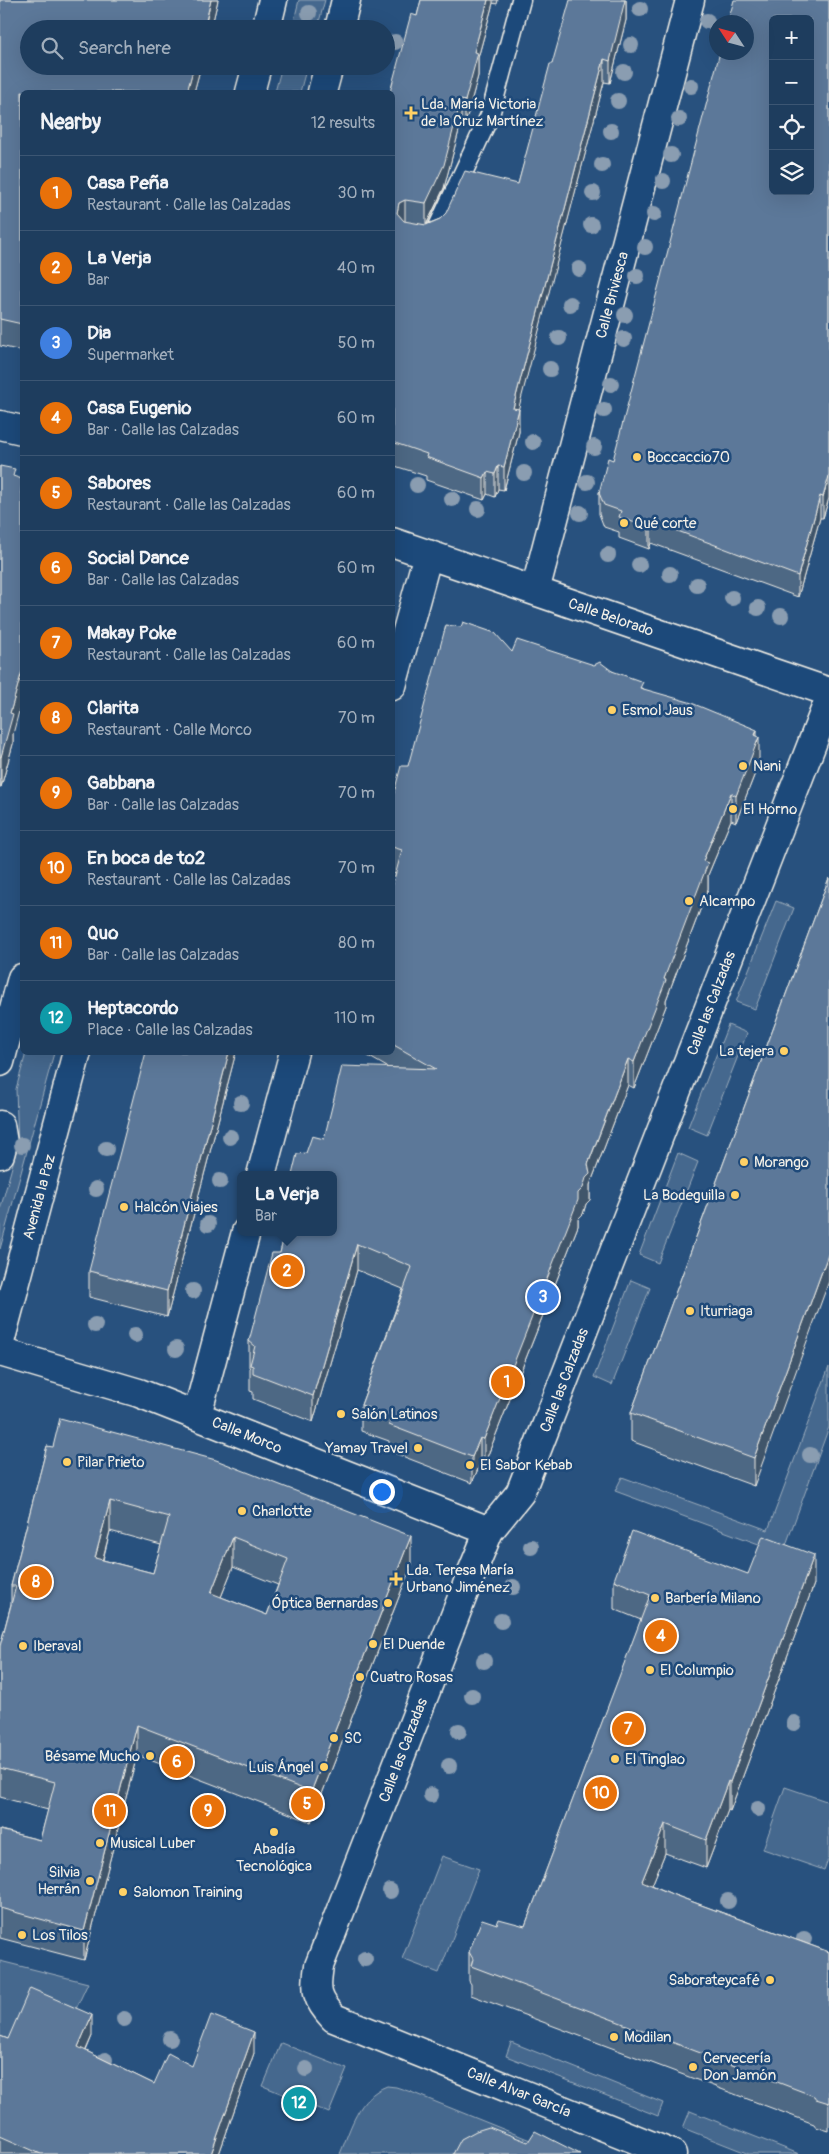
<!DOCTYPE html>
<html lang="en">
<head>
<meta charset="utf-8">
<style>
	body { margin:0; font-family:Pangolin,sans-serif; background:#264464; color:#f1f3f6 }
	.controls { position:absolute; right:15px; top:15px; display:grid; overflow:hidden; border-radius:8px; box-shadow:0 5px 20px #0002 }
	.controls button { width:45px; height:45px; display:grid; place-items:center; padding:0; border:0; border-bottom:1px solid #3c5673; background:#1e3d5e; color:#f1f3f6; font:25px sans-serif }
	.compass { position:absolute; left:709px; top:15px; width:45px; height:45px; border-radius:50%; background:#1e3d5e; box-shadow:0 5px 20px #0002; rotate:306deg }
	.you { position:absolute; left:381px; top:1491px; width:18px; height:18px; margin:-12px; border:4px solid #fff; border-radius:50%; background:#1a73e8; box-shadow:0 0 0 8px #1a73e833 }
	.badge { display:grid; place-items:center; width:32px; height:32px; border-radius:50%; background:#ea580c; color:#fff; font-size:16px; font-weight:700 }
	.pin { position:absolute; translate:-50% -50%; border:2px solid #fff; box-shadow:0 1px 5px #0006 }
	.popup { position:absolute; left:237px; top:1171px; width:100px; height:65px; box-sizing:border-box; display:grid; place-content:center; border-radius:8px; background:#1e3d5e; filter:drop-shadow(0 1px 4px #0005); font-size:16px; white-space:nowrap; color:#a1aebc }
	.popup b { font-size:19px; color:#f1f3f6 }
	.popup::after { content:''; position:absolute; left:50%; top:100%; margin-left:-10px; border:10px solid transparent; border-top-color:#1e3d5e }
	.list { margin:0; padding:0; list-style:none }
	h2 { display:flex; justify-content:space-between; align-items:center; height:65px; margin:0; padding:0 20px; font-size:21px }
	h2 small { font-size:16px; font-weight:400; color:#a1aebc }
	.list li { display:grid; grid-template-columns:32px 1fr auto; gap:15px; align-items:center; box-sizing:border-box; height:75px; padding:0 20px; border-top:1px solid #3c5673 }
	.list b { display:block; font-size:19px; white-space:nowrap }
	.list p { margin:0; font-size:16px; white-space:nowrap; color:#a1aebc }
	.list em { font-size:16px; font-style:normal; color:#a1aebc }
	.icon { flex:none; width:28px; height:28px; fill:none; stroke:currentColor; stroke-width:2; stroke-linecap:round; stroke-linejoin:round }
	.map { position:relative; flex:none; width:829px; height:2154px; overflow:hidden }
	.search { position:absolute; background:#1e3d5e; box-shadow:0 5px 20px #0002; left:20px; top:20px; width:375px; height:55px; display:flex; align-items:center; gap:12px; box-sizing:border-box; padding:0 18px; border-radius:28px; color:#a1aebc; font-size:19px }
	.panel { position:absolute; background:#1e3d5e; box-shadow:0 5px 20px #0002; left:20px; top:90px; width:375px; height:965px; border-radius:8px }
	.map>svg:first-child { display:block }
	.green { fill:#45688e; stroke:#9cacbb }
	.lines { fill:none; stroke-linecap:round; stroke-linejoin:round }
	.lane-casing { stroke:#f4f1e8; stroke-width:21 }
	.street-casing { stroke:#f4f1e8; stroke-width:31 }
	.secondary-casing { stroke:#f4f1e8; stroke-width:31 }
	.lane { stroke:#1f4a7a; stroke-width:18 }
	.street { stroke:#1f4a7a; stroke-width:28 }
	.secondary { stroke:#1f4a7a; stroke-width:28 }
	.tree { fill:#8a9db1 }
	.wall { fill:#4e6784; stroke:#f4f1e8; fill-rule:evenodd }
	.shaded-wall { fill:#40546b; stroke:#f4f1e8 }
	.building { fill:#5b7899; stroke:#f4f1e8; fill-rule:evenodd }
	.poi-dot { fill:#ffd166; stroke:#1f4a7a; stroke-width:2 }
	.labels { text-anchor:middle; stroke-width:5; stroke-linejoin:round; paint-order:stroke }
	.poi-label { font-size:15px; fill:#f4f1e8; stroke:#1f4a7a; text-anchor:start }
	.street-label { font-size:15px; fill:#f4f1e8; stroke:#1f4a7a }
</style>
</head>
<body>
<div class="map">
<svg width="829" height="2154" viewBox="0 0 829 2154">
	<rect width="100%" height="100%" fill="#28517e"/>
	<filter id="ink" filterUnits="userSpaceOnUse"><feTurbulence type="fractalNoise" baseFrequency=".02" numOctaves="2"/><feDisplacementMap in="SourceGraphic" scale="10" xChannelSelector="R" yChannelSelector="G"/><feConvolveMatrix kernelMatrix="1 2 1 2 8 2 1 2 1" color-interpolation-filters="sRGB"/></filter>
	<g filter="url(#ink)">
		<!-- green -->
		<path class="green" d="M299 0H325L317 29H292Z
			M282 66H307L300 92H275Z
			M776 901 794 908 755 1009 736 1002Z
			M728 1025 747 1033 707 1135 688 1127Z
			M26 1053H54L0 1249V1210L18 1145 16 1089Z
			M678 1153 698 1162 658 1263 639 1255Z
			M631 1280 650 1288 612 1385 594 1377Z
			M829 1367V1427L783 1553 615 1491 622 1477 768 1530Z
			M785 1787 829 1802V1857L824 1870 763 1849Z
			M442 1856 479 1869 439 1973 402 1959Z
			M0 1961 88 1983 68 2026 0 2056Z
			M511 2042 663 2103 658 2116 506 2056Z
			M281 2043 347 2069 329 2113 263 2086Z
			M387 2086 396 2087 411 2092 535 2142 459 2154H340C351 2128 358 2097 387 2086Z
			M690 2111 799 2154H749L683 2128Z"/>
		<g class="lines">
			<defs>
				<path id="lane" d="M431 236 436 231 490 115 521 0"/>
				<path id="street" d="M0 425 22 430
					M392 542 829 692
					M535 591 690 0
					M392 686 428 554
					M0 1125 3 1143 0 1154
					M261 1175 294 1052
					M0 1352 139 1393 489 1531
					M197 1415 246 1232
					M672 2154 334 2018C316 1999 315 1991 319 1966L472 1572 489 1531 520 1493 829 700"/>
				<path id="secondary" d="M266 29 273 0
					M339 29 346 0
					M250 92 257 66
					M322 92 329 66
					M0 1062 22 978
					M0 1342 77 1052"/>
			</defs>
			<!-- lane casing -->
			<use href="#lane" class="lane-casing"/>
			<!-- street casing -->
			<use href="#street" class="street-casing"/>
			<!-- secondary casing -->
			<use href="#secondary" class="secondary-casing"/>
			<!-- lane -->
			<use href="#lane" class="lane"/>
			<!-- street -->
			<use href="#street" class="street"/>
			<!-- secondary -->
			<use href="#secondary" class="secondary"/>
		</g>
		<!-- trees -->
		<g class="tree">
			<circle cx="640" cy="9" r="8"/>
			<circle cx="309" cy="13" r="8"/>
			<circle cx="707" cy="21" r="8"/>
			<circle cx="395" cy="42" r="8"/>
			<circle cx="631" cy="45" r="8"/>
			<circle cx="624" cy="72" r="8"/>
			<circle cx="691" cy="86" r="8"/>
			<circle cx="618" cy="101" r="8"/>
			<circle cx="679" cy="119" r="8"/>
			<circle cx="611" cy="131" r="8"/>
			<circle cx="671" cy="155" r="8"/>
			<circle cx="602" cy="165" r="8"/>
			<circle cx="663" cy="181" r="8"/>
			<circle cx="593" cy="193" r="8"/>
			<circle cx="654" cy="214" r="8"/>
			<circle cx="591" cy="225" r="8"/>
			<circle cx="645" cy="247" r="8"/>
			<circle cx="579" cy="269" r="8"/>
			<circle cx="637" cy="276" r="8"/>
			<circle cx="570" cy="304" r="8"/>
			<circle cx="625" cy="315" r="8"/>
			<circle cx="559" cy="338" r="8"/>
			<circle cx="624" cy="339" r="8"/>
			<circle cx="550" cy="369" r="8"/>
			<circle cx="611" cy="384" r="8"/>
			<circle cx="604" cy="410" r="8"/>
			<circle cx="533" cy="442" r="8"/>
			<circle cx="594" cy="447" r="8"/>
			<circle cx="524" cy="473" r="8"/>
			<circle cx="587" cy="482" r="8"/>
			<circle cx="417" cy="485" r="8"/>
			<circle cx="452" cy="499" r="8"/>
			<circle cx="478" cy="509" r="8"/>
			<circle cx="580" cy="513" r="8"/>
			<circle cx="608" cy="555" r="8"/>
			<circle cx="639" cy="565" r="8"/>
			<circle cx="670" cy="574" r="8"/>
			<circle cx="697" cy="585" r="8"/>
			<circle cx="732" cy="598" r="8"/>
			<circle cx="758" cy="608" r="8"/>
			<circle cx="781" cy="616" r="8"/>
			<circle cx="241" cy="1103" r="8"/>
			<circle cx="230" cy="1137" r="8"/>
			<circle cx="22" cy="1145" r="8"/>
			<circle cx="106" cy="1149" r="8"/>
			<circle cx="220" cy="1181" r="8"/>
			<circle cx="96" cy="1189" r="8"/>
			<circle cx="208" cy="1224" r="8"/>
			<circle cx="193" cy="1291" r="8"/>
			<circle cx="95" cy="1325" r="8"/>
			<circle cx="135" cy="1335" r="8"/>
			<circle cx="176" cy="1349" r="8"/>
			<circle cx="810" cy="1455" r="8"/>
			<circle cx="531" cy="1547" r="8"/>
			<circle cx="513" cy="1587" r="8"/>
			<circle cx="501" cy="1621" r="8"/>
			<circle cx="484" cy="1661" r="8"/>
			<circle cx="472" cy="1696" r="8"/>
			<circle cx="794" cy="1723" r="8"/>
			<circle cx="459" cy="1731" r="8"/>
			<circle cx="449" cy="1766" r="8"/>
			<circle cx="431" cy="1795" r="8"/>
			<circle cx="758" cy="1809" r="8"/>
			<circle cx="390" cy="1891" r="8"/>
			<circle cx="728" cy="1901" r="8"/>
			<circle cx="804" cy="1939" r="8"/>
			<circle cx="365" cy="1959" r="8"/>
			<circle cx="124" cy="2019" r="8"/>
			<circle cx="170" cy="2039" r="8"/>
			<circle cx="105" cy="2060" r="8"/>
			<circle cx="306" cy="2069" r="8"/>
		</g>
		<!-- wall -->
		<path class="wall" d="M0 0H218L211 29H29V66H201L194 92H22V351L0 346Z
			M421 0H498L497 4 493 3 478 58V76L465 124 461 123 444 188 427 224 440 219 518 184 552 64 626 0V20L610 83 604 82 518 409 519 432 504 490 498 489 495 497 487 494 484 500 426 480V476L392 465V92L417 16Z
			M829 0V498L823 518H820L798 597 651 543 649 549 619 538V532L604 527 599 514V493L613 460Z
			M0 466 13 734V744L1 787H0Z
			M512 652 612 671 643 689 757 736 759 763 736 822 731 820 708 875V889L666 1000V1006L634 1088 628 1085 590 1185V1200L586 1204 583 1214 578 1219V1226L484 1465 480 1464 472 1483 389 1451V1441L361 1431V1405L403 1289 357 1270 313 1422 253 1399V1392L250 1391V1368L249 1367V1341L280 1253 285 1233 284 1232H333L306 1153 324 1139 387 1067 361 1052H392V887L396 874 392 873V800L408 766Z
			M829 878 754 1486 631 1441V1413Z
			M236 1052 167 1317 89 1297V1271Z
			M47 1446 411 1566 311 1822 137 1755 84 1960 0 1938V1830L40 1840 48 1810 0 1797V1646L11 1604V1586ZM110 1531 161 1545 153 1573 103 1560ZM233 1567 278 1585 267 1615 221 1597Z
			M748 1574 814 1584 730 1811 728 1810 706 1868 665 1853 652 1885 674 1895 829 1952V2131L816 2127 814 2124 471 1995V1984L469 1981V1952L497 1924 525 1926 641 1620 614 1609V1580Z
			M0 2036 8 2039 92 2036 86 2051 154 2084 192 2066 254 2053 219 2154H0Z"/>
		<!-- shaded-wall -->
		<path class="shaded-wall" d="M211 0H218L211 29H204Z
			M488 0H493V3L478 58V76L465 124V101L474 52Z
			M621 0H626V20L610 83V61Z
			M604 59V82L513 430V408Z
			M194 66H201L194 92H187Z
			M461 100V123L444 188 426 225V203Z
			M405 200V223L397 213 399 203Z
			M519 409V432L504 490V467Z
			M498 466V489L495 497V474Z
			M487 472V494L484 500V478Z
			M829 476V498L823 518V497Z
			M820 496V518L798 597V576Z
			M651 521V543L649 549V528Z
			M22 671V700L13 734V744L1 787V757L10 713Z
			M757 730V743L759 737V763L736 822V796Z
			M731 793V820L708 875V889L666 1000V1006L634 1088V1062L664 979 703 861Z
			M229 1052H236L167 1317V1291Z
			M628 1059V1085L590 1185V1200L586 1204 583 1214 578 1219V1226L484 1465V1439Z
			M357 1244V1270L313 1422V1396Z
			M829 1252V1281L754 1486V1458Z
			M480 1438V1464L472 1483V1457Z
			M110 1501V1531L95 1588V1558Z
			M411 1536V1566L311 1822V1792Z
			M233 1537V1567L211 1622V1593Z
			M814 1555V1584L730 1811V1782Z
			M137 1725V1755L84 1960V1931Z
			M728 1781V1810L706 1868V1840Z
			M665 1824V1853L642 1910V1881Z
			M92 2015V2036L78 2068V2047Z
			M254 2032V2053L219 2154H211Z"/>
		<!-- building -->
		<path class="building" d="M0 0H211L204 29H29V66H194L187 92H22V324L0 319Z
			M421 0H488L474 52 478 53 465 101 461 100 444 165 426 203 405 200 399 203 397 213 404 221 426 225 440 219 446 213 465 171 518 184 550 64H552L570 0H625L610 61 604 59 513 408 519 409 504 467 498 466 495 474 487 472 484 478 426 457 427 454 392 442V92H390L411 14 417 16Z
			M734 0H829V476L823 497 820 496 798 576 651 521 649 528 619 517 621 511 604 505 599 493 608 458 613 460 720 52H746V22H728ZM773 19H810V191H773Z
			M0 466 15 469 13 476 22 479 21 492 22 494V671L10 713 13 714 1 757H0Z
			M463 622 495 633 512 652 517 640 594 665 600 662 612 671 643 682 640 688 689 702 757 730 755 735 759 737 736 796 731 793 703 861 708 863 664 979 666 980 634 1062 628 1059 588 1164 590 1174 586 1178 583 1188 578 1193V1200L484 1439 480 1438 472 1457 389 1425 391 1416 361 1405 412 1267 357 1244 313 1396 253 1373V1366L250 1365 255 1346 249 1341 272 1253H280L285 1232H333V1175H292L297 1154 306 1153 312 1136 324 1139 342 1066 436 1069 392 1044V887L402 850 392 847V800L401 766H408L446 625 461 627Z
			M829 878V1252L754 1458 631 1413Z
			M146 1052H229L167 1291 89 1271Z
			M60 1418 216 1460 411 1536 311 1792 137 1725 84 1931 0 1908V1830L40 1840 55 1782 0 1768V1646L16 1586H11L47 1446 53 1447ZM110 1501 169 1517 153 1573 95 1558ZM233 1537 288 1559 267 1615 211 1593Z
			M632 1531 748 1574 763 1536 814 1555 730 1782 728 1781 706 1840 665 1824 642 1881 674 1895 829 1952V2103L816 2099 814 2096 471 1966 473 1959 469 1952 482 1919 497 1924 499 1919 525 1926 650 1595 614 1580Z
			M30 1988 92 2015 78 2047 154 2084 168 2053 192 2066 211 2015 254 2032 211 2154H41L0 2136V2036L8 2039Z
			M489 2127 528 2142 535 2131 580 2154H453L461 2139 476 2131Z"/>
	</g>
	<!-- markers -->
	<g class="poi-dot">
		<path d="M408.5 105.5h5v5h5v5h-5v5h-5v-5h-5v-5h5z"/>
		<circle cx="637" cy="457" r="5"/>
		<circle cx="624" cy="523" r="5"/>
		<circle cx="612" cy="710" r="5"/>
		<circle cx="743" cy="766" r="5"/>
		<circle cx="733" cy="809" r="5"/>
		<circle cx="689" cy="901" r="5"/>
		<circle cx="784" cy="1051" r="5"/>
		<circle cx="744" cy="1162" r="5"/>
		<circle cx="735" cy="1195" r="5"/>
		<circle cx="124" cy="1207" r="5"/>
		<circle cx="690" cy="1311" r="5"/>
		<circle cx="341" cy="1414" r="5"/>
		<circle cx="418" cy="1448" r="5"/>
		<circle cx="67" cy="1462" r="5"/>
		<circle cx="470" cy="1465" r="5"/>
		<circle cx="242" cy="1511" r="5"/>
		<path d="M393.5 1571.5h5v5h5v5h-5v5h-5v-5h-5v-5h5z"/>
		<circle cx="655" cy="1598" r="5"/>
		<circle cx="388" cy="1603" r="5"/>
		<circle cx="373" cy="1644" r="5"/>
		<circle cx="23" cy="1646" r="5"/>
		<circle cx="650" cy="1670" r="5"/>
		<circle cx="360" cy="1677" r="5"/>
		<circle cx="334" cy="1738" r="5"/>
		<circle cx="150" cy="1756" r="5"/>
		<circle cx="615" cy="1759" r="5"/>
		<circle cx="324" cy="1767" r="5"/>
		<circle cx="274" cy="1832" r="5"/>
		<circle cx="100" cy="1843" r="5"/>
		<circle cx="90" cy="1881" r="5"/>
		<circle cx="123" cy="1892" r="5"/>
		<circle cx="22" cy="1935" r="5"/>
		<circle cx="770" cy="1980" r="5"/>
		<circle cx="614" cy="2037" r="5"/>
		<circle cx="693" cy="2067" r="5"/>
	</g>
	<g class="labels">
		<!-- poi labels -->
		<g class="poi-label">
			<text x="421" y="109">Lda. María Victoria<tspan x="421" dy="17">de la Cruz Martínez</tspan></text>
			<text x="647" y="462">Boccaccio70</text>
			<text x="634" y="528">Qué corte</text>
			<text x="622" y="715">Esmol Jaus</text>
			<text x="753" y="771">Nani</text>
			<text x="743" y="814">El Horno</text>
			<text x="699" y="906">Alcampo</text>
			<text x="774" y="1056" text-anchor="end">La tejera</text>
			<text x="754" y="1167">Morango</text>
			<text x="725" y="1200" text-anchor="end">La Bodeguilla</text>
			<text x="134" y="1212">Halcón Viajes</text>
			<text x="700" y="1316">Iturriaga</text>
			<text x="351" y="1419">Salón Latinos</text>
			<text x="408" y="1453" text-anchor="end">Yamay Travel</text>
			<text x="77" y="1467">Pilar Prieto</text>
			<text x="480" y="1470">El Sabor Kebab</text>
			<text x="252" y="1516">Charlotte</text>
			<text x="406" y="1575">Lda. Teresa María<tspan x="406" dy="17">Urbano Jiménez</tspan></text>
			<text x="665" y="1603">Barbería Milano</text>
			<text x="378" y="1608" text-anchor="end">Óptica Bernardas</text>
			<text x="383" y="1649">El Duende</text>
			<text x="33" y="1651">Iberaval</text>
			<text x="660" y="1675">El Columpio</text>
			<text x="370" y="1682">Cuatro Rosas</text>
			<text x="344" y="1743">SC</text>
			<text x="140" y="1761" text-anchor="end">Bésame Mucho</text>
			<text x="625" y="1764">El Tinglao</text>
			<text x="314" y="1772" text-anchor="end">Luis Ángel</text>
			<text x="110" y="1848">Musical Luber</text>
			<text x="274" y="1854" text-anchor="middle">Abadía<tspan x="274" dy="17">Tecnológica</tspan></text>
			<text x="80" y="1877" text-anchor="end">Silvia<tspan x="80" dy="17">Herrán</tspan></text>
			<text x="133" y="1897">Salomon Training</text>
			<text x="32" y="1940">Los Tilos</text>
			<text x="760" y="1985" text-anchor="end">Saborateycafé</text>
			<text x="624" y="2042">Modilan</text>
			<text x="703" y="2063">Cervecería<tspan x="703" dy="17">Don Jamón</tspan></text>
		</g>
		<!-- street labels -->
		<g class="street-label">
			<text transform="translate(612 295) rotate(-75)" y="5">Calle Briviesca</text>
			<text transform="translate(611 617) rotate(19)" y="5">Calle Belorado</text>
			<text transform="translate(711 1003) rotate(-69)" y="5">Calle las Calzadas</text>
			<text transform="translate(39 1197) rotate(-75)" y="5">Avenida la Paz</text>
			<text transform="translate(564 1380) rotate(-69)" y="5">Calle las Calzadas</text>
			<text transform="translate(247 1435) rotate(22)" y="5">Calle Morco</text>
			<text transform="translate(403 1750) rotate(-69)" y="5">Calle las Calzadas</text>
			<text transform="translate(519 2092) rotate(22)" y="5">Calle Alvar García</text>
		</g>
	</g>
</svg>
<div class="controls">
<button>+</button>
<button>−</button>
<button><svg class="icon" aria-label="locate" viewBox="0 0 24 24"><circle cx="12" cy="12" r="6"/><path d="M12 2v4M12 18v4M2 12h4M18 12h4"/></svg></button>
<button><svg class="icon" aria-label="layers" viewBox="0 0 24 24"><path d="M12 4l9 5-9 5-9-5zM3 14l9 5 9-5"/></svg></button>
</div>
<svg class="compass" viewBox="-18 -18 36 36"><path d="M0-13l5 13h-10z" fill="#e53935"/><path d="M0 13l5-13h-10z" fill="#a1aebc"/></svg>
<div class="you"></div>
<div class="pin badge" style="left:507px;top:1382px;background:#e8710a">1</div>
<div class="pin badge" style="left:287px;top:1271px;background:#e8710a">2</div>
<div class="popup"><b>La Verja</b>Bar</div>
<div class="pin badge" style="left:543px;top:1297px;background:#3f7fe0">3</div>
<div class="pin badge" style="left:661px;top:1636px;background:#e8710a">4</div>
<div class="pin badge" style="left:307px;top:1804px;background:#e8710a">5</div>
<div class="pin badge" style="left:177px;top:1762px;background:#e8710a">6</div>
<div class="pin badge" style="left:628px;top:1729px;background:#e8710a">7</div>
<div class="pin badge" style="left:36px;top:1582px;background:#e8710a">8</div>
<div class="pin badge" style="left:208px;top:1811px;background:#e8710a">9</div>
<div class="pin badge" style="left:601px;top:1793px;background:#e8710a">10</div>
<div class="pin badge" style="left:110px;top:1811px;background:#e8710a">11</div>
<div class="pin badge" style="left:299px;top:2103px;background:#0f9aa8">12</div>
<div class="search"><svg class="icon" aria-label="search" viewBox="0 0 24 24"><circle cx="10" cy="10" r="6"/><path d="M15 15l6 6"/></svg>Search here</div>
<section class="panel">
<h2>Nearby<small>12 results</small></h2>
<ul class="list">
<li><span class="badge" style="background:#e8710a">1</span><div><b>Casa Peña</b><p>Restaurant · Calle las Calzadas</p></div><em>30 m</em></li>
<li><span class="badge" style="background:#e8710a">2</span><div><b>La Verja</b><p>Bar</p></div><em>40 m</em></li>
<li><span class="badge" style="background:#3f7fe0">3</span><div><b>Dia</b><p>Supermarket</p></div><em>50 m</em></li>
<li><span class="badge" style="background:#e8710a">4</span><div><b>Casa Eugenio</b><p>Bar · Calle las Calzadas</p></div><em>60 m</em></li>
<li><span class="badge" style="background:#e8710a">5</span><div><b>Sabores</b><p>Restaurant · Calle las Calzadas</p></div><em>60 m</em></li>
<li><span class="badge" style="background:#e8710a">6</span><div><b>Social Dance</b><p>Bar · Calle las Calzadas</p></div><em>60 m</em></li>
<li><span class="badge" style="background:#e8710a">7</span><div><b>Makay Poke</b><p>Restaurant · Calle las Calzadas</p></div><em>60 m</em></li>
<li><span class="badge" style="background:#e8710a">8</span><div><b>Clarita</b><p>Restaurant · Calle Morco</p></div><em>70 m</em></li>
<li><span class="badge" style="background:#e8710a">9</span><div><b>Gabbana</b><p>Bar · Calle las Calzadas</p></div><em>70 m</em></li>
<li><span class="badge" style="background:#e8710a">10</span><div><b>En boca de to2</b><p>Restaurant · Calle las Calzadas</p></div><em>70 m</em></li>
<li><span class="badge" style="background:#e8710a">11</span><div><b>Quo</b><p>Bar · Calle las Calzadas</p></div><em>80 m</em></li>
<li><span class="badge" style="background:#0f9aa8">12</span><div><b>Heptacordo</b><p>Place · Calle las Calzadas</p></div><em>110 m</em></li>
</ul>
</section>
</div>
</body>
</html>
